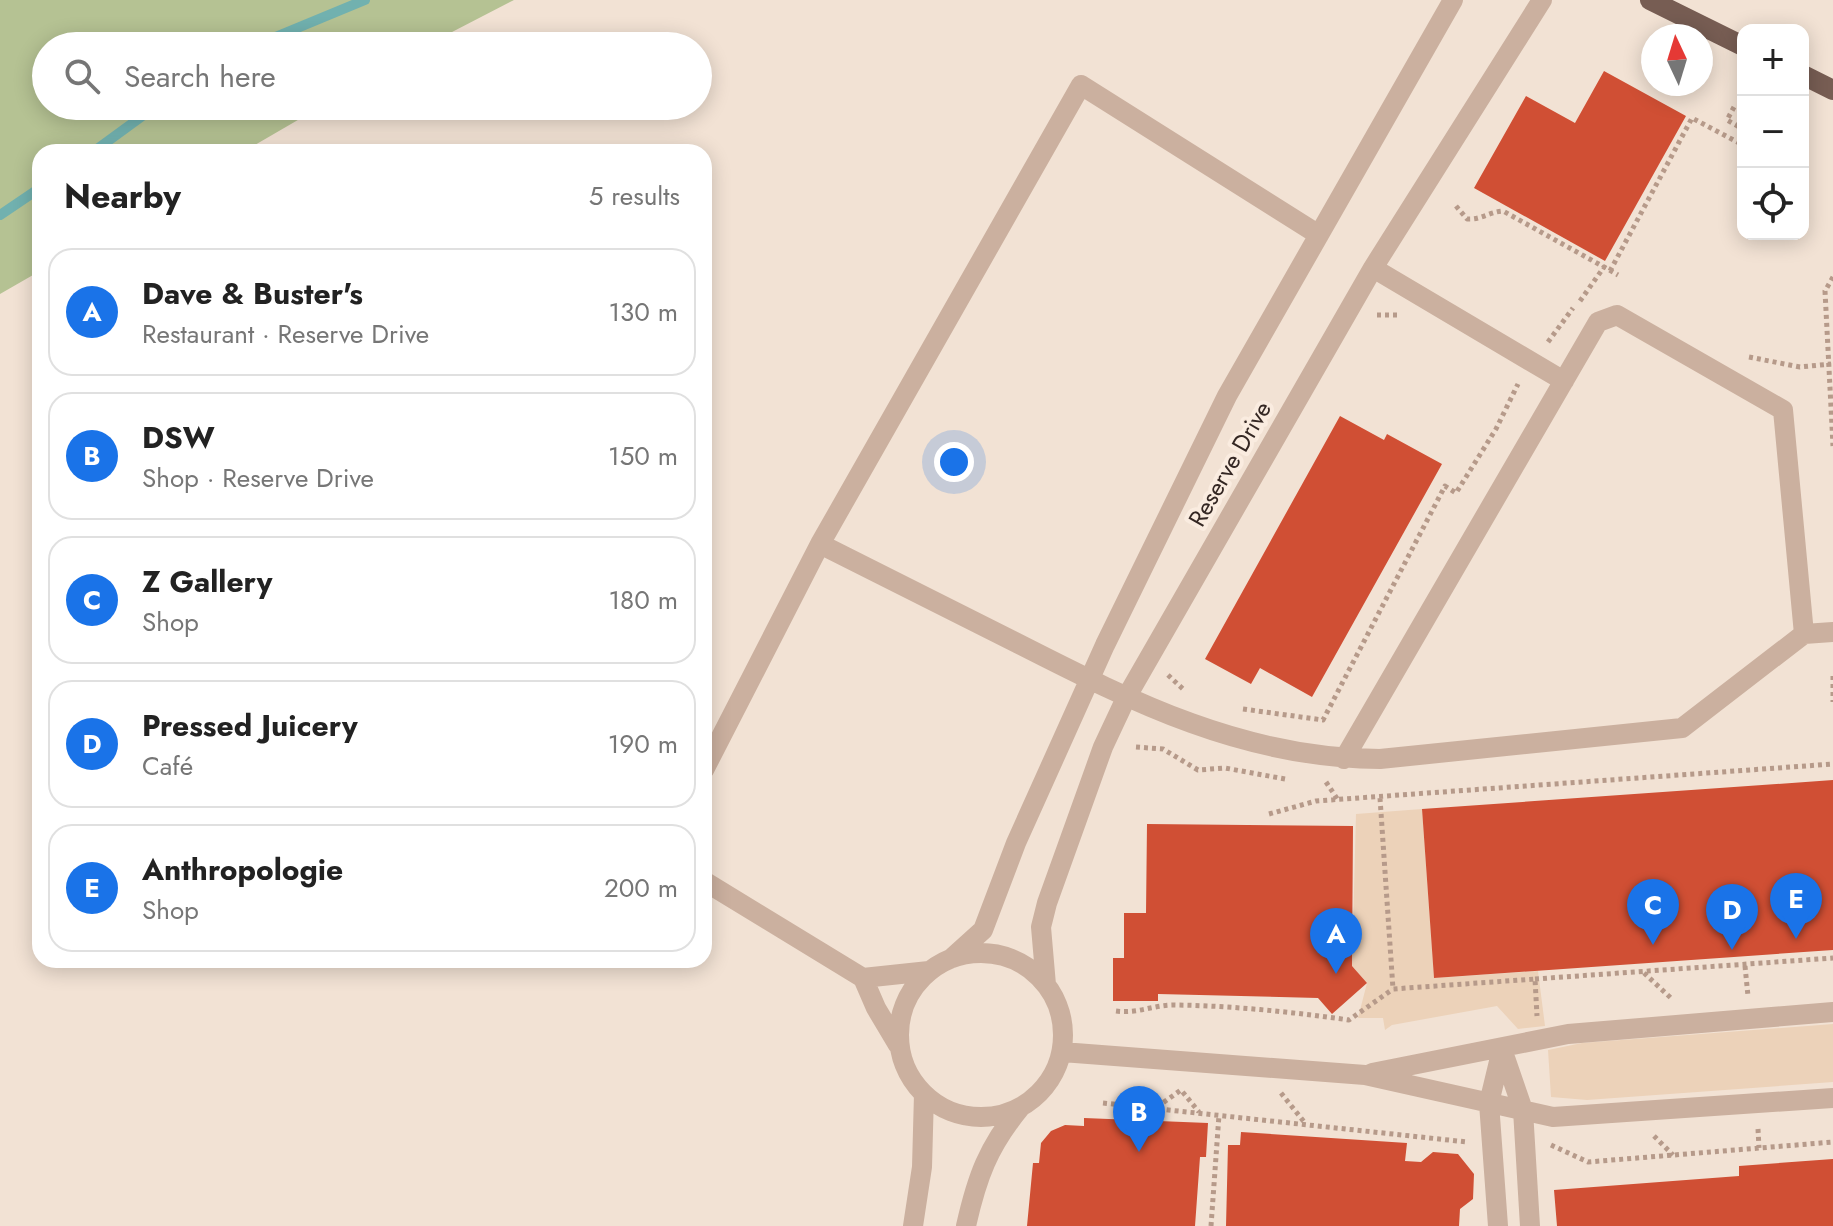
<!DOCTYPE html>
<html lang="en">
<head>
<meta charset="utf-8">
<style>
	body { margin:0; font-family:Jost,sans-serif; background:#f2f2f2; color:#222 }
	.controls { position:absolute; right:24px; top:24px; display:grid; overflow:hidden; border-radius:16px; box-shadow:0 4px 20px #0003 }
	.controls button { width:72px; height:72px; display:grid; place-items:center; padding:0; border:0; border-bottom:2px solid #e0e0e0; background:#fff; color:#222; font:40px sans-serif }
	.compass { position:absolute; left:1641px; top:24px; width:72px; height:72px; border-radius:50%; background:#fff; box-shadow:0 4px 20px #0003; rotate:356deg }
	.you { position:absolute; left:954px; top:462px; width:28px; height:28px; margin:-20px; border:6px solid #fff; border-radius:50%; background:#1a73e8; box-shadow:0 0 0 12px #1a73e833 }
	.badge { display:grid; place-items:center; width:52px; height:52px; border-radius:50%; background:#1a73e8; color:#fff; font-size:26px; font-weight:700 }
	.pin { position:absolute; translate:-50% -66px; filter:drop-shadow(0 2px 4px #0008) }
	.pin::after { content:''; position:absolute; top:42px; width:28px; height:24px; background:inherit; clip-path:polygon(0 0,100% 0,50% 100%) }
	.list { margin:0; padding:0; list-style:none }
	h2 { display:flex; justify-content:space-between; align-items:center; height:104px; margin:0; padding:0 32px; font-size:34px }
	h2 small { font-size:26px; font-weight:400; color:#767676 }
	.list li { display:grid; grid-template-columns:52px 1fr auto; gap:24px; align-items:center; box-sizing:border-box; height:128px; margin:0 16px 16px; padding:0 16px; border:2px solid #e0e0e0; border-radius:24px }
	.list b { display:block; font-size:30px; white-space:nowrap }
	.list p { margin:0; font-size:26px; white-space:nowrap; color:#767676 }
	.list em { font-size:26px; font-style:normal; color:#767676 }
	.icon { flex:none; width:44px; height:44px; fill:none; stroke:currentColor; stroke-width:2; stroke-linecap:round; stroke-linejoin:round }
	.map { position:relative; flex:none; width:1833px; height:1226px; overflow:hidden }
	.search { position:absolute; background:#fff; box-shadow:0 4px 20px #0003; left:32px; top:32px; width:680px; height:88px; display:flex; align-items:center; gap:20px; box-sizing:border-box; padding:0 28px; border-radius:44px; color:#767676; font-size:30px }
	.panel { position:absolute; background:#fff; box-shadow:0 4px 20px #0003; left:32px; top:144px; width:680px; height:824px; border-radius:24px }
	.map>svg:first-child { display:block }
	.green { fill:#b5c293 }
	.plaza { fill:#ecd2b9 }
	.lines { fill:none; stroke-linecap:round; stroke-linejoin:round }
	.stream { stroke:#71b1af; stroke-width:10 }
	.building { fill:#d04f34 }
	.path { stroke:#b69a8a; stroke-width:5; stroke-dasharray:4 4; stroke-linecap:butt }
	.minor { stroke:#cbb09f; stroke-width:20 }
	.major { stroke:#775d53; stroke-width:20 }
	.labels { text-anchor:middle; stroke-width:8; stroke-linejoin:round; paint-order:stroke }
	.street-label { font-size:24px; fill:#342723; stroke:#faece0 }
</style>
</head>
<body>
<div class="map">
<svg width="1833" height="1226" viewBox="0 0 1833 1226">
	<rect width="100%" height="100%" fill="#f2e2d4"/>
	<!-- green -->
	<path class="green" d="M0 0H514L425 46H46V106H322L243 152H40V271L0 294Z"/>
	<!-- plaza -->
	<path class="plaza" d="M1422 809 1434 978 1538 971 1545 1026 1518 1029 1497 1006 1392 1025 1385 1030 1383 1018H1358L1367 983 1352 966 1356 814Z
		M1833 1024V1082L1587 1100 1551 1097 1548 1050 1582 1043Z"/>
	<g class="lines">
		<!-- stream -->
		<path class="stream" d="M254 46 365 0
			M93 152 156 106
			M0 215 40 188"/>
	</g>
	<!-- building -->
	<path class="building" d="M1604 71 1686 116 1605 261 1474 188 1526 96 1575 123Z
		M1340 416 1384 440 1387 434 1442 464 1312 697 1260 668 1251 684 1205 659Z
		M1833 780V950L1434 978 1422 809Z
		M1147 824 1353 826 1352 966 1367 983 1332 1014 1318 998 1158 994V1001H1113V958H1124V913H1146Z
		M1084 1118 1208 1123 1206 1157H1200L1195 1226H1027L1033 1163H1039L1041 1143 1051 1131 1065 1125 1084 1126Z
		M1241 1132 1407 1143 1405 1161 1421 1162 1433 1152 1458 1154 1474 1174 1473 1199 1460 1209 1459 1226H1226L1228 1145H1240Z
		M1833 1159V1226H1557L1554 1190 1739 1176V1166Z"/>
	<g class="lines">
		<!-- path -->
		<path class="path" d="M1734 107 1727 120 1743 129
			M1456 206 1467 219C1481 220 1489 212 1503 211L1604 267
			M1610 271 1692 118 1743 145
			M1833 277 1825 291 1833 446
			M1580 301 1604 267 1618 275
			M1377 315H1399
			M1548 342 1573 308
			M1749 357 1800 367 1831 364
			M1168 675 1184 690
			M1833 676V702
			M1243 709 1323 720 1445 486 1456 493 1496 429 1518 384
			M1136 747 1163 749 1198 770 1225 768 1285 779
			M1326 782 1338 800
			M1380 798 1393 989 1535 979 1537 1016
			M1269 814 1316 801 1833 764
			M1745 966 1748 996
			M1644 973 1672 999
			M1535 979 1833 958
			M1116 1011C1139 1014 1155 1004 1177 1005 1235 1006 1292 1012 1349 1020L1393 989
			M1281 1093 1305 1123
			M1103 1103 1467 1142
			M1157 1107 1181 1090 1199 1112
			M1758 1129 1759 1148
			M1654 1136 1673 1155
			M1551 1145 1588 1162 1833 1142
			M1211 1226 1219 1115"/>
		<!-- minor -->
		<path class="minor" d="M1373 268 1564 381
			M820 544C886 577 951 610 1017 643 1135 703 1243 758 1380 759L1682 728 1804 634 1833 632
			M1344 759 1598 322 1617 315 1783 410 1804 634
			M704 770 820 544 1081 85 1319 235
			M704 881 863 978 876 1008 898 1045
			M899 1035a82 82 0 1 1 164 0a82 82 0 1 1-164 0Z
			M952 958 983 930 1016 843 1105 645 1227 396 1453 0
			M863 978 929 971
			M1046 985 1041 927 1047 903 1103 747 1126 698 1373 268 1542 0
			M1502 1049 1523 1110 1530 1226
			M1062 1052 1365 1075 1553 1117 1833 1098
			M1372 1073 1568 1034 1833 1012
			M913 1226 922 1167 924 1094
			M966 1226C977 1177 988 1147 1020 1108
			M1498 1226 1489 1103 1502 1049"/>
		<!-- major -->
		<path class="major" d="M1650 0 1743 46
			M1803 75 1833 90"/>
	</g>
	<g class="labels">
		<!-- street labels -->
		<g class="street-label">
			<text transform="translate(1230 464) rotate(-60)" y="8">Reserve Drive</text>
		</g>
	</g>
</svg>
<div class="controls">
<button>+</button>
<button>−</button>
<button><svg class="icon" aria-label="locate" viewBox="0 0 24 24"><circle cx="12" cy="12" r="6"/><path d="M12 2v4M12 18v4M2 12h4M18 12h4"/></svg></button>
</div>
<svg class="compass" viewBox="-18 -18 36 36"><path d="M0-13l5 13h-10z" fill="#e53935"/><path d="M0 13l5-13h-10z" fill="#767676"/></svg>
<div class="you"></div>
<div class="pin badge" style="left:1336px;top:974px">A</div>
<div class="pin badge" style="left:1139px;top:1152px">B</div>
<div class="pin badge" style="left:1653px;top:945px">C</div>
<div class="pin badge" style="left:1732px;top:950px">D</div>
<div class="pin badge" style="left:1796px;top:939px">E</div>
<div class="search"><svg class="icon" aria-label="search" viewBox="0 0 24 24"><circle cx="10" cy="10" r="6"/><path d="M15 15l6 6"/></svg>Search here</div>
<section class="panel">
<h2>Nearby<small>5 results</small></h2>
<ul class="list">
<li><span class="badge">A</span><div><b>Dave &amp; Buster's</b><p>Restaurant · Reserve Drive</p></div><em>130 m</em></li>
<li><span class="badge">B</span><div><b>DSW</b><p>Shop · Reserve Drive</p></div><em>150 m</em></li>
<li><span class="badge">C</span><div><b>Z Gallery</b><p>Shop</p></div><em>180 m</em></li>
<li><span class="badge">D</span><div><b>Pressed Juicery</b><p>Café</p></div><em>190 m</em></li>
<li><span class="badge">E</span><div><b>Anthropologie</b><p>Shop</p></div><em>200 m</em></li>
</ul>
</section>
</div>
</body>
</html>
